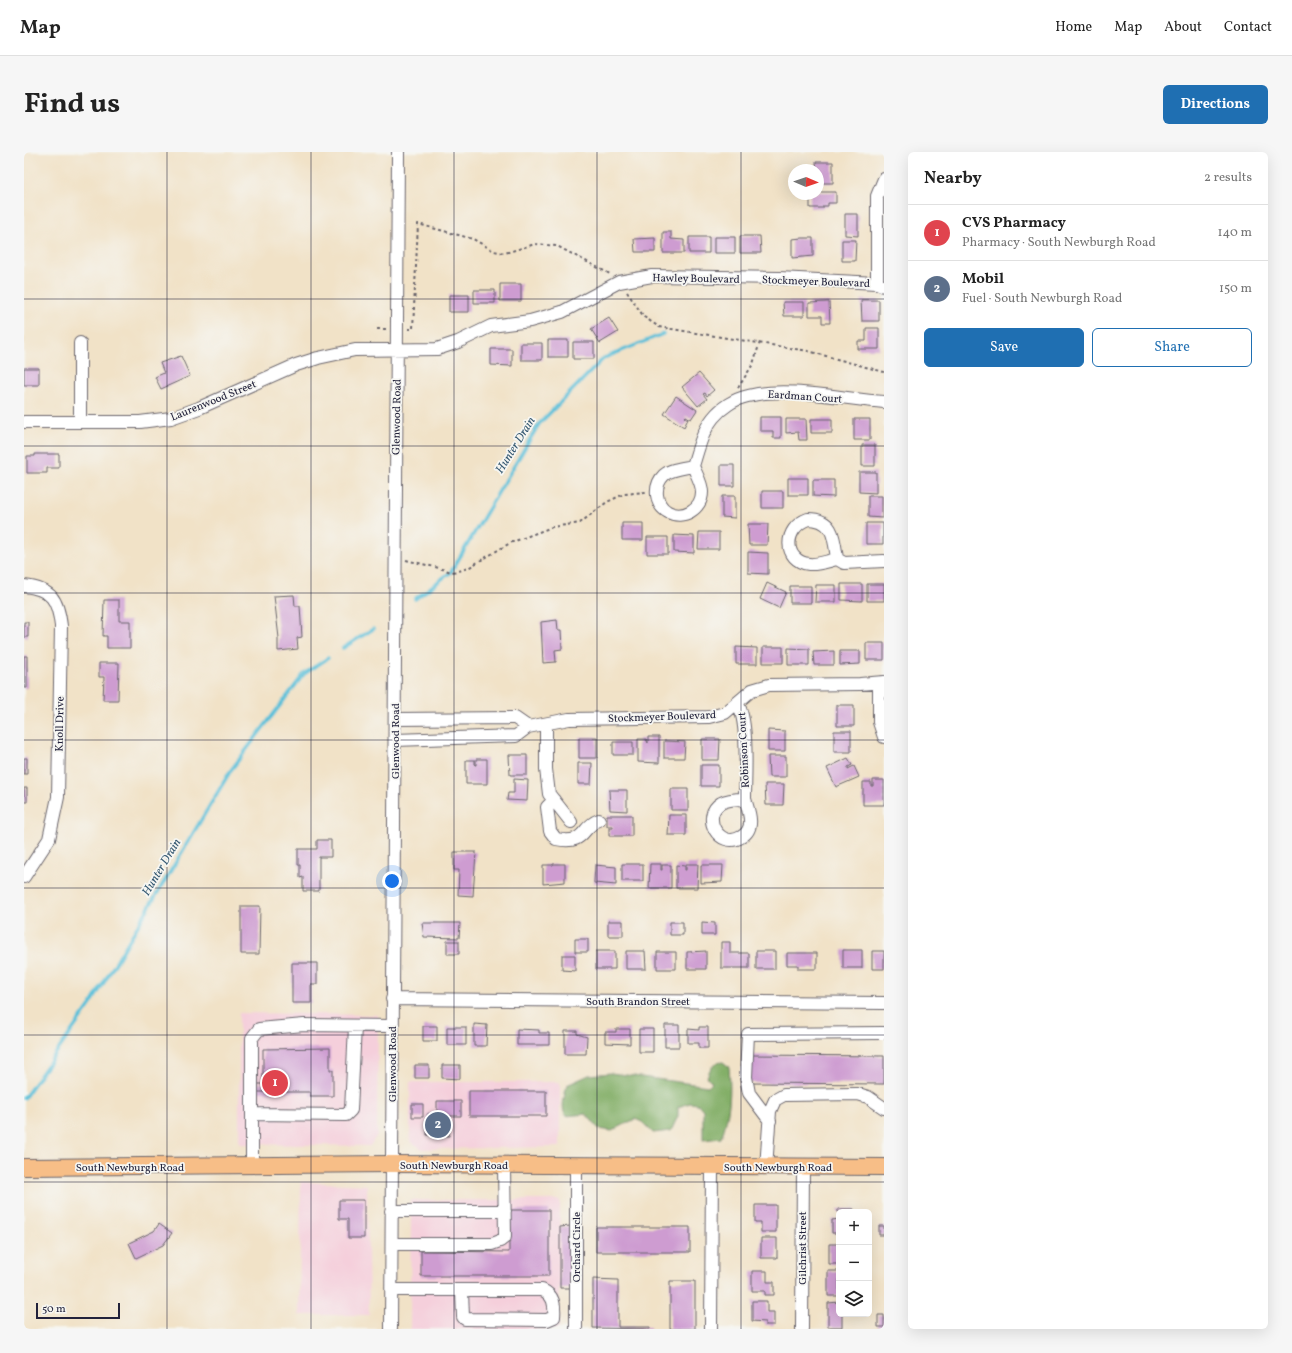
<!DOCTYPE html>
<html lang="en">
<head>
<meta charset="utf-8">
<style>
	body { margin:0; font-family:Vollkorn,serif; background:#f6f6f6; color:#222 }
	.controls { position:absolute; right:12px; bottom:12px; display:grid; overflow:hidden; border-radius:6px; box-shadow:0 4px 16px #0002 }
	.controls button { width:36px; height:36px; display:grid; place-items:center; padding:0; border:0; border-bottom:1px solid #e0e0e0; background:#fff; color:#222; font:20px sans-serif }
	.compass { position:absolute; left:764px; top:12px; width:36px; height:36px; border-radius:50%; background:#fff; box-shadow:0 4px 16px #0002; rotate:92deg }
	.scale { position:absolute; left:12px; bottom:10px; width:84px; box-sizing:border-box; padding-left:4px; border:2px solid #22223b; border-top:0; font-size:11px; line-height:14px; white-space:nowrap; color:#22223b; -webkit-text-stroke:3px #f6f6f2; paint-order:stroke }
	.you { position:absolute; left:368px; top:729px; width:14px; height:14px; margin:-10px; border:3px solid #fff; border-radius:50%; background:#1a73e8; box-shadow:0 0 0 6px #1a73e833 }
	.badge { display:grid; place-items:center; width:26px; height:26px; border-radius:50%; background:#1f6fb2; color:#fff; font-size:13px; font-weight:700 }
	.pin { position:absolute; translate:-50% -50%; border:2px solid #fff; box-shadow:0 1px 4px #0006 }
	.list { margin:0; padding:0; list-style:none }
	h2 { display:flex; justify-content:space-between; align-items:center; height:52px; margin:0; padding:0 16px; font-size:17px }
	h2 small { font-size:13px; font-weight:400; color:#767676 }
	.list li { display:grid; grid-template-columns:26px 1fr auto; gap:12px; align-items:center; box-sizing:border-box; height:56px; padding:0 16px; border-top:1px solid #e0e0e0 }
	.list b { display:block; font-size:15px; white-space:nowrap }
	.list p { margin:0; font-size:13px; white-space:nowrap; color:#767676 }
	.list em { font-size:13px; font-style:normal; color:#767676 }
	.actions { display:flex; gap:8px; padding:12px 16px }
	.actions a { flex:1; padding:9px 0; border:1px solid #1f6fb2; border-radius:6px; text-align:center; font-size:14px; color:#1f6fb2 }
	.actions .main { background:#1f6fb2; color:#fff }
	.icon { flex:none; width:22px; height:22px; fill:none; stroke:currentColor; stroke-width:2; stroke-linecap:round; stroke-linejoin:round }
	.map { position:relative; flex:none; width:860px; height:1177px; overflow:hidden; border-radius:6px }
	header { display:flex; align-items:center; gap:24px; box-sizing:border-box; height:56px; padding:0 20px; background:#fff; border-bottom:1px solid #e0e0e0 }
	header strong { font-size:19px }
	nav { display:flex; gap:22px; margin-inline-start:auto; font-size:14px }
	.intro { display:flex; align-items:center; justify-content:space-between; box-sizing:border-box; height:96px; padding:0 24px }
	h1 { margin:0; font-size:28px }
	.button { padding:10px 18px; border-radius:6px; background:#1f6fb2; color:#fff; font-size:14px; font-weight:700 }
	main { display:flex; gap:24px; padding:0 24px }
	aside { flex:1; background:#fff; border-radius:6px; box-shadow:0 4px 16px #0002 }
	.map>svg:first-child { display:block }
	.built { fill:#f5cfdb }
	.forest { fill:#82ae66; stroke:#526850 }
	.lines { fill:none; stroke-linecap:round; stroke-linejoin:round }
	.stream { stroke:#5bc0d9; stroke-width:3.5 }
	.building { fill:#ce9cd1 }
	.minor-casing { stroke:#6a656c; stroke-width:14 }
	.major-casing { stroke:#6a656c; stroke-width:18 }
	.path { stroke:#6a656c; stroke-width:2; stroke-dasharray:3 3; stroke-linecap:butt }
	.minor { stroke:#fff; stroke-width:12 }
	.major { stroke:#f7be87; stroke-width:16 }
	.grid { fill:none; stroke:#22223b; stroke-width:1; stroke-opacity:0.55 }
	.labels { text-anchor:middle; stroke-width:3.5; stroke-linejoin:round; paint-order:stroke }
	.street-label { font-size:11px; fill:#22223b; stroke:#f6f6f2 }
	.water-label { font-size:12px; font-style:italic; fill:#365972; stroke:#f6f6f2 }
</style>
</head>
<body>
<header>
<strong>Map</strong>
<nav><a>Home</a><a>Map</a><a>About</a><a>Contact</a></nav>
</header>
<div class="intro"><h1>Find us</h1><a class="button">Directions</a></div>
<main>
<div class="map">
<svg width="860" height="1177" viewBox="0 0 860 1177">
	<rect width="100%" height="100%" fill="#f6f6f2"/>
	<filter id="ink" filterUnits="userSpaceOnUse"><feTurbulence type="fractalNoise" baseFrequency=".025" numOctaves="2"/><feDisplacementMap in="SourceGraphic" scale="8" xChannelSelector="R" yChannelSelector="G"/><feConvolveMatrix kernelMatrix="1 2 1 2 8 2 1 2 1" color-interpolation-filters="sRGB"/></filter>
	<filter id="wash" filterUnits="userSpaceOnUse"><feTurbulence type="fractalNoise" baseFrequency=".012" numOctaves="4" result="noise"/><feDisplacementMap in="SourceGraphic" scale="16" xChannelSelector="R" yChannelSelector="G"/><feGaussianBlur stdDeviation="0.9" result="paint"/><feColorMatrix in="noise" values="0 0 0 0 0 0 0 0 0 0 0 0 0 0 0 0 0 1.4 0 .05"/><feComposite in="paint" operator="in"/></filter>
	<g filter="url(#wash)">
		<rect width="100%" height="100%" fill="#f1e2c7"/>
		<!-- built -->
		<path class="built" d="M215 861 354 863 353 983 346 994 215 992Z
			M386 930H536V995L398 997 386 989Z
			M277 1030 343 1033 345 1163H275Z
			M387 1048H536L535 1177H386Z"/>
		<!-- forest -->
		<path class="forest" d="M699 910 705 915C707 940 706 963 697 986L679 988V958L674 952 666 951 654 955V964L647 979 629 981 618 970 611 967 588 979 575 977 562 962 542 964C536 956 541 942 543 933L565 923 587 921 684 934 688 930 683 925C687 915 688 911 699 910Z"/>
		<g class="lines">
			<!-- stream -->
			<path class="stream" d="M391 447 427 420 515 272 580 206 639 182
				M319 496 349 477
				M0 946 67 852 207 618 280 522 304 506"/>
		</g>
		<g id="blocks">
			<!-- building -->
			<path class="building" d="M792 10H809V31H794Z
				M794 40H812V51H804V54H799V56H786V42H794Z
				M821 62H834V84L821 83Z
				M639 80H647V87L660 88V101H639Z
				M716 84H736L737 101H716Z
				M665 85H685V101H665Z
				M690 85H711V101H690Z
				M631 86V100H611L610 87Z
				M778 86H789V104L768 106V87Z
				M818 88H832L831 109H818Z
				M476 132H497V149H476Z
				M450 138H471V151H450Z
				M425 143H445V160H425Z
				M837 148H855V169H838Z
				M759 150H780V164H760Z
				M805 150 806 171H798V164H785V151Z
				M585 166 594 180 576 191 567 177Z
				M842 176H855V197H834V189H842Z
				M524 188H544V205H524Z
				M549 190H570V207H549Z
				M497 191H518V208H497Z
				M467 197H488V214L467 213Z
				M157 204 166 224 137 237 131 225 140 221 136 211Z
				M0 216H15V233H0Z
				M675 221 690 238 683 244 681 241 679 242 683 247 674 254 658 235Z
				M652 244 673 258 667 267 662 264 661 265 664 267 660 275 640 262Z
				M736 265H757V286H749V279H736Z
				M762 267H782L783 288H775L774 280 762 281Z
				M787 267H808V281H787Z
				M830 267H846V288H830Z
				M838 293H851V314H838Z
				M11 302H35V316H23V321H3V304H11Z
				M697 313H710V334H697Z
				M835 320H852V341L835 340Z
				M764 326H784V343H764Z
				M789 328H810V345L789 344Z
				M738 339H759V356H738Z
				M698 344H711V366L698 365Z
				M844 344H858V366L844 365Z
				M598 371H619V388H598Z
				M842 371H859V392H842Z
				M724 372H744L743 393H725Z
				M675 380H695V397H674Z
				M650 383 670 384V401L650 400Z
				M623 385H644V402H623Z
				M724 400 744 401V422L724 421Z
				M743 431 762 440 755 456 736 447Z
				M817 432H838V449L817 448Z
				M843 432H860V449H843Z
				M792 433H812V450H791Z
				M766 434H787V451H766Z
				M270 443 271 454H276L278 485 273 486 274 497 254 499V487L255 486 250 444Z
				M80 448H95V469H106V496H83V484H79Z
				M533 468 534 478H537L538 497 531 498 532 510 519 511 517 470Z
				M0 470H4V485H0Z
				M842 491H860V508H842Z
				M712 495 733 496V512H712Z
				M739 495H759V511H739Z
				M764 496 785 497V513H764Z
				M810 499V513H790L789 500Z
				M816 499H836V512L816 513Z
				M0 504H3V536H0Z
				M75 511H95L94 548H79L80 525H75Z
				M813 553H830V574H813Z
				M744 578 761 579V599H744Z
				M810 579H827V600H810Z
				M555 585H573V606H555Z
				M624 585H635V611L614 610V587H622L624 591Z
				M678 587H696L695 608H678Z
				M640 589 661 590 660 606H640Z
				M589 590H609V603H589Z
				M485 603H503V623H486Z
				M744 604H762V625H745Z
				M0 606H3V622H0Z
				M824 606 828 613 824 615V617L830 614 835 625 812 635 803 616Z
				M452 607H463V632H442V608H451V613H452Z
				M554 611H568L567 632H554Z
				M677 613H695V634H677Z
				M490 627 504 628 503 649 483 648 484 641H490Z
				M849 628H860V653H839V630H847V634H849Z
				M741 632H760L759 653H742Z
				M0 636H3V650H0Z
				M647 637H664V658H647Z
				M585 638H603V659L586 658Z
				M583 663H608V684H585V676H589V674H583Z
				M645 663H662V683H644Z
				M293 688H307V705H295V739H279V725L276 726V713H274V697H293Z
				M430 700H452L449 744 434 743 435 718H430Z
				M529 712H541V730L519 732V713H529Z
				M598 712H619V729H598Z
				M626 712H637V718H638V713H647V736H625Z
				M662 712H674L673 736H652V713L661 714V718H662Z
				M571 713 592 715V733L570 731Z
				M677 713H699L698 730 677 731Z
				M217 754H236L235 802H217Z
				M584 769H599V784H584Z
				M646 770H659V783H646Z
				M678 770 691 771V783H678Z
				M398 771H436L435 786 400 785Z
				M551 787H564V800H551Z
				M423 789H435V802H423Z
				M697 790H706V801H725V816H697Z
				M819 798H838V816H819Z
				M572 799H591V817H572Z
				M602 799H621L622 817H602Z
				M682 799V817H663V800Z
				M732 799H751V817H732Z
				M848 799H860V817H848Z
				M633 800H652V817H633Z
				M763 801H793V817H774V813H763Z
				M538 803H551V819L538 818Z
				M268 811H293V832H287V851H268Z
				M450 872 463 873 462 894H450Z
				M641 873H655V895H641Z
				M399 874H413V889H399Z
				M423 875H442V893H423Z
				M675 875H684V896H675V891H664V877L675 878Z
				M493 877 515 878V881H525V893H493Z
				M592 877H606V892L581 891V880H592Z
				M615 877H629V900H615Z
				M541 879H553V882L563 885 562 902H541Z
				M306 896V918H309V944H286V940H232L231 932H239V897Z
				M725 903 860 904V932L725 931Z
				M391 913H405V926H391Z
				M418 913H436V927L418 926Z
				M445 939H522V964H445Z
				M413 949H437V964H426L425 984 403 983 404 962H413Z
				M388 952H399V965H388Z
				M315 1048H340V1086H324V1067H315Z
				M731 1053H752V1080H737V1070H731Z
				M814 1057H830V1060H814Z
				M485 1058H525V1124H397V1099L485 1100Z
				M815 1067V1081H808V1068Z
				M135 1072 148 1081 139 1093 112 1106 105 1091 130 1079Z
				M546 1074V1136H536V1075Z
				M855 1074H860V1083H855Z
				M572 1075H666V1100H572Z
				M737 1086H753V1106H737Z
				M805 1092H815V1112H805Z
				M728 1119H743V1130H750V1143H741V1139H728Z
				M804 1119H815V1144H804Z
				M569 1127 594 1128V1175H626V1177L569 1176Z
				M646 1129H671V1177H646Z
				M728 1149H743V1160H750V1173H741V1170L728 1169Z
				M815 1150V1162H818V1175H804V1151Z
				M854 1163H860V1175H854Z"/>
		</g>
	</g>
	<g filter="url(#ink)">
		<use href="#blocks" fill-opacity="0" stroke="#6a656c" stroke-width="1"/>
		<g class="lines">
			<defs>
				<path id="minor" d="M853 131V44L860 27
					M0 270H116L147 266 175 256 272 213 294 206 331 198 413 197 434 190 467 174 506 169 538 160 595 130 628 124 755 126 853 131 860 134
					M56 270V191
					M669 314C674 298 678 280 689 266 697 256 710 247 724 244 763 234 819 247 860 250
					M669 314C672 322 678 331 678 340 678 357 659 368 644 360 631 353 629 334 640 323 647 317 659 316 669 314Z
					M784 367C810 367 810 386 813 407 804 409 794 413 785 412 759 409 759 376 784 367Z
					M813 407 820 411 860 409
					M0 434C28 437 34 448 37 474L34 645 25 687 0 725
					M855 531V570L860 585
					M713 551C725 567 721 625 721 647
					M371 567 491 566 504 575
					M522 572V617L525 642 547 670
					M371 588 492 584 504 575 545 567 685 565 701 561 728 538 745 533 836 532 860 530
					M721 647C725 660 732 677 717 685 695 698 676 664 697 651 704 647 714 647 721 647Z
					M530 648 523 655 526 679 532 687C563 693 556 675 575 668
					M368 847 860 851
					M228 962 322 963 327 958 331 874
					M746 969 725 941 722 925 724 882 860 881
					M228 1014V886L235 877 280 873 368 874
					M742 1016 746 959 751 948 760 943 834 942 844 945 860 956
					M367 1059H481
					M368 1092H468L476 1089 481 1085 480 1013
					M368 1138H518C530 1143 531 1153 530 1165L523 1168 441 1167 439 1165 438 1138
					M367 1177 374 0
					M552 1177V1013
					M687 1177 688 1015
					M778 1177 779 1016"/>
				<path id="major" d="M0 1015 367 1012 860 1015"/>
			</defs>
			<!-- minor casing -->
			<use href="#minor" class="minor-casing"/>
			<!-- major casing -->
			<use href="#major" class="major-casing"/>
			<!-- path -->
			<path class="path" d="M603 140 620 165 635 175 784 199 860 220
				M353 177H362
				M384 177H389L394 72 449 87 470 99 481 101 511 92 533 94 586 122
				M714 236 729 212 736 190
				M382 408 415 416 427 420 435 419 444 416 486 391 528 375 556 371 583 350 600 342 622 340"/>
			<!-- minor -->
			<use href="#minor" class="minor"/>
			<!-- major -->
			<use href="#major" class="major"/>
		</g>
	</g>
	<!-- grid -->
	<path class="grid" d="M143 0V1177M287 0V1177M430 0V1177M573 0V1177M717 0V1177M0 147H860M0 294H860M0 441H860M0 588H860M0 736H860M0 883H860M0 1030H860"/>
	<g class="labels">
		<!-- street labels -->
		<g class="street-label">
			<text transform="translate(672 126) rotate(1)" y="4">Hawley Boulevard</text>
			<text transform="translate(792 129) rotate(2)" y="4">Stockmeyer Boulevard</text>
			<text transform="translate(781 244) rotate(4)" y="4">Eardman Court</text>
			<text transform="translate(189 248) rotate(-22)" y="4">Laurenwood Street</text>
			<text transform="translate(372 265) rotate(-89)" y="4">Glenwood Road</text>
			<text transform="translate(638 564) rotate(-2)" y="4">Stockmeyer Boulevard</text>
			<text transform="translate(35 572) rotate(-89)" y="4">Knoll Drive</text>
			<text transform="translate(371 589) rotate(-90)" y="4">Glenwood Road</text>
			<text transform="translate(719 598) rotate(-93)" y="4">Robinson Court</text>
			<text x="614" y="853">South Brandon Street</text>
			<text transform="translate(368 912) rotate(-90)" y="4">Glenwood Road</text>
			<text x="430" y="1017">South Newburgh Road</text>
			<text x="106" y="1019">South Newburgh Road</text>
			<text x="754" y="1019">South Newburgh Road</text>
			<text transform="translate(552 1095) rotate(-90)" y="4">Orchard Circle</text>
			<text transform="translate(778 1096) rotate(-90)" y="4">Gilchrist Street</text>
		</g>
		<!-- water labels -->
		<g class="water-label">
			<text transform="translate(491 293) rotate(-58)" y="4">Hunter Drain</text>
			<text transform="translate(137 715) rotate(-59)" y="4">Hunter Drain</text>
		</g>
	</g>
</svg>
<div class="controls">
<button>+</button>
<button>−</button>
<button><svg class="icon" aria-label="layers" viewBox="0 0 24 24"><path d="M12 4l9 5-9 5-9-5zM3 14l9 5 9-5"/></svg></button>
</div>
<svg class="compass" viewBox="-18 -18 36 36"><path d="M0-13l5 13h-10z" fill="#e53935"/><path d="M0 13l5-13h-10z" fill="#767676"/></svg>
<div class="scale">50 m</div>
<div class="you"></div>
<div class="pin badge" style="left:251px;top:931px;background:#e0444e">1</div>
<div class="pin badge" style="left:414px;top:973px;background:#5c6f8a">2</div>
</div>
<aside>
<h2>Nearby<small>2 results</small></h2>
<ul class="list">
<li><span class="badge" style="background:#e0444e">1</span><div><b>CVS Pharmacy</b><p>Pharmacy · South Newburgh Road</p></div><em>140 m</em></li>
<li><span class="badge" style="background:#5c6f8a">2</span><div><b>Mobil</b><p>Fuel · South Newburgh Road</p></div><em>150 m</em></li>
</ul>
<div class="actions"><a class="main">Save</a><a>Share</a></div>
</aside>
</main>
</body>
</html>
